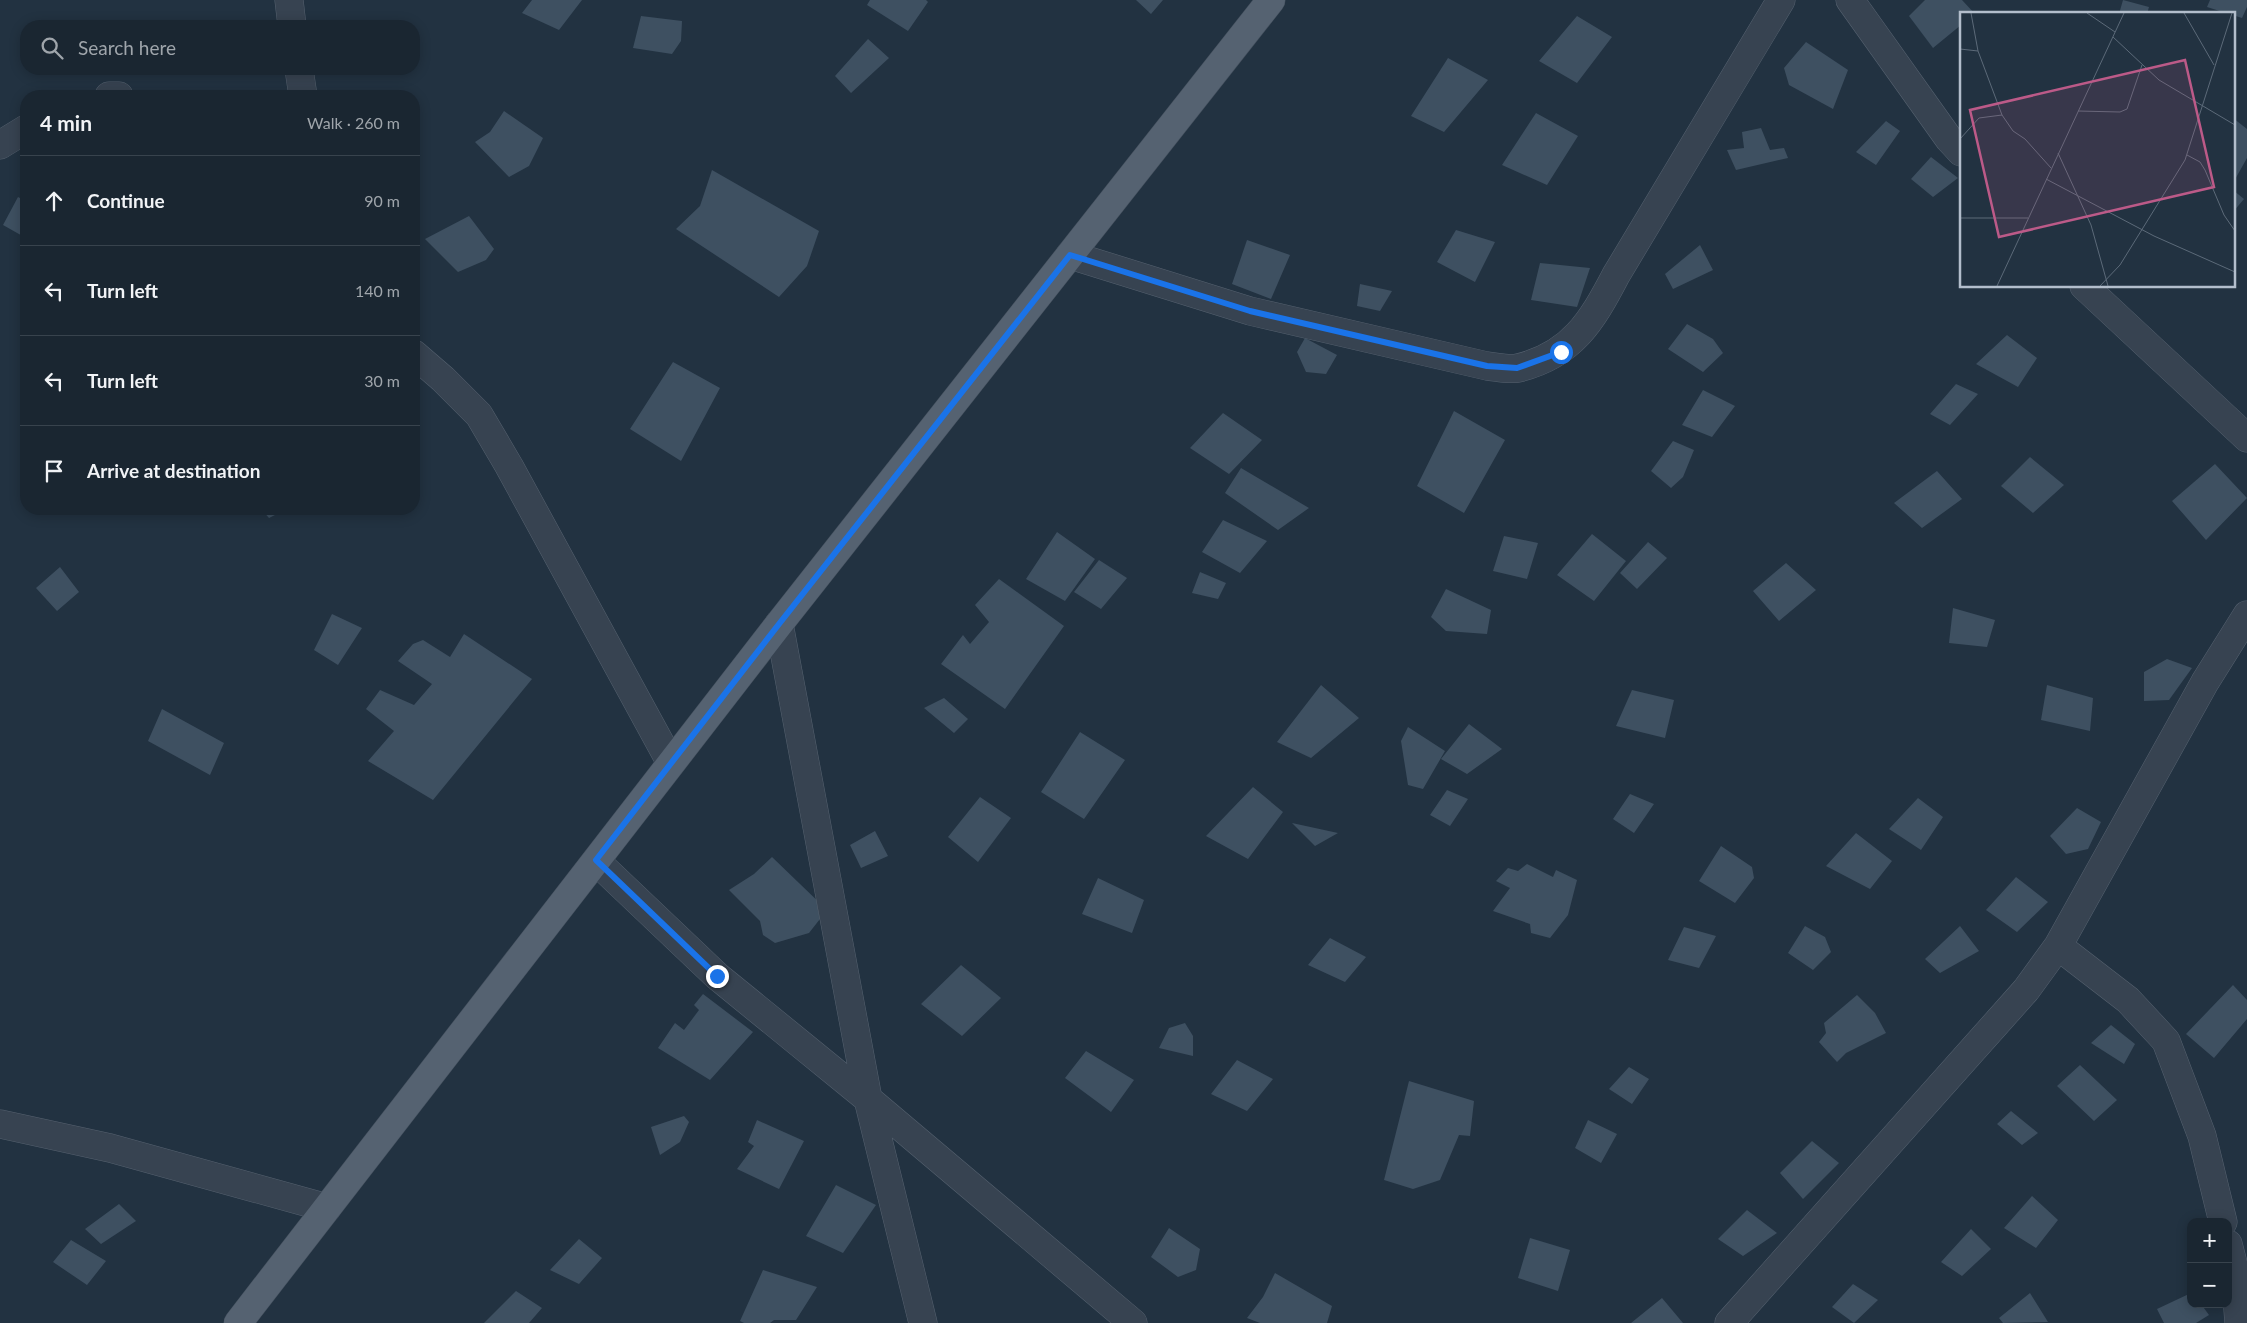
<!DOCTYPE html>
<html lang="en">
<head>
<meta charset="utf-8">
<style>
	body { margin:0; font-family:Lato,sans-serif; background:#232e39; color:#f1f3f6 }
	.controls { position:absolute; right:15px; bottom:15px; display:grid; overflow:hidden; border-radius:10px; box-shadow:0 2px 12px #0003 }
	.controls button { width:45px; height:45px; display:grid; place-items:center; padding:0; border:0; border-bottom:1px solid #38434d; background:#1a2631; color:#f1f3f6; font:25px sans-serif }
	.stop { position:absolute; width:15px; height:15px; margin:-11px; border:4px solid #1a73e8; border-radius:50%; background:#fff }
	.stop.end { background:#1a73e8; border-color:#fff; box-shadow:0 1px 5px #0008 }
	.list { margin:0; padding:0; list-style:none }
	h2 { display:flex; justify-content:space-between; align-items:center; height:65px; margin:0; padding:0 20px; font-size:21px }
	h2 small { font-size:16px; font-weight:400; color:#9fa5ab }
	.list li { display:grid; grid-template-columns:32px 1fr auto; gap:15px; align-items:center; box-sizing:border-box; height:90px; padding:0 20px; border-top:1px solid #38434d }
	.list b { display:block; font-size:19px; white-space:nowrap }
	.list em { font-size:16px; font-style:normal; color:#9fa5ab }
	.icon { flex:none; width:28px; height:28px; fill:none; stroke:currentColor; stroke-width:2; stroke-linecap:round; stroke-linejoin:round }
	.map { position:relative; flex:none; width:2247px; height:1323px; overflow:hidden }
	.search { position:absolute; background:#1a2631; box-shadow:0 2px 12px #0003; left:20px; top:20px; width:400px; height:55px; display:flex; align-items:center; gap:12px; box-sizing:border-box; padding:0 18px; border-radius:20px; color:#9fa5ab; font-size:19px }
	.panel { position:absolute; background:#1a2631; box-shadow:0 2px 12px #0003; left:20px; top:90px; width:400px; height:425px; border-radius:20px }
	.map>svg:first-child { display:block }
	.building { fill:#3e5061 }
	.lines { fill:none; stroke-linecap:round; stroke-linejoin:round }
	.minor-casing { stroke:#55616f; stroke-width:29 }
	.primary-casing { stroke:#434f5d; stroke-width:29 }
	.minor { stroke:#374351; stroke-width:28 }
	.primary { stroke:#556271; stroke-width:28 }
	.route { stroke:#1a73e8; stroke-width:6 }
	.inset-road { fill:none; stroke:#5c6a79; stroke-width:1 }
	.view { fill:#bc5a88; fill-opacity:0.15; stroke:#bc5a88; stroke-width:2.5 }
	.inset-edge { fill:none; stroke:#b3becc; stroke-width:2.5 }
</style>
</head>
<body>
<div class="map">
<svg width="2247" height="1323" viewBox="0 0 2247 1323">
	<rect width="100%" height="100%" fill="#223241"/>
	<!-- building -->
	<path class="building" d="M532 0H582L559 30 522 13Z
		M870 0H926L928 2 908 31 867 5Z
		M1136 0H1163L1151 14Z
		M1925 0H1962L1975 14H1961V25L1933 48 1909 16Z
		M2123 0 2149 7 2147 14H2119Z
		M2210 0H2247V7L2242 18 2207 7Z
		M641 16 682 21 681 41 672 54 633 48Z
		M1577 16 1612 37 1577 83 1539 61Z
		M868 39 889 58 851 93 835 76Z
		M1806 42 1848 70 1833 109 1789 85 1784 68Z
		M1448 58 1488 80 1444 132 1411 116Z
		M504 111 543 138 529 166 509 177 475 142 490 132Z
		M1536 113 1578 136 1547 185 1502 165Z
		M2233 118 2247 129V158L2233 183Z
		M1886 121 1900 131 1876 165 1856 152Z
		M1761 128 1770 150 1784 148 1788 158 1736 170 1727 150 1744 148 1742 132Z
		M1931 157 1958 178 1933 197 1911 179Z
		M712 170 819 231 807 266 779 297 676 229 700 206Z
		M2233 190 2244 199 2233 212Z
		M18 197 26 201V238L3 225Z
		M469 216 494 249 486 260 458 272 425 239Z
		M1456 230 1495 242 1475 282 1437 262Z
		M1247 240 1290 255 1271 299 1232 284Z
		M1700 245 1713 270 1673 289 1665 274Z
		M1540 263 1590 268 1577 307 1531 300Z
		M1360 284 1392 291 1380 311 1357 306Z
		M1687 324 1713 339 1723 353 1703 372 1668 349Z
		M2007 335 2037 358 2018 387 1976 364Z
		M1305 338 1337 355 1326 374 1306 372 1297 352Z
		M673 362 720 388 681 461 630 429Z
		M1956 384 1978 394 1950 425 1930 414Z
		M1703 390 1735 406 1712 437 1682 425Z
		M1454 411 1505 440 1464 513 1417 486Z
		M1223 413 1262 440 1229 474 1190 448Z
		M1673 441 1694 450 1683 477 1671 488 1651 471Z
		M2030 457 2064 485 2033 513 2001 486Z
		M2215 464 2247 498 2206 540 2172 501Z
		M1241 468 1309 508 1278 530 1225 493Z
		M1937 471 1962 499 1922 528 1894 503Z
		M261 509H287L269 518Z
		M1223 520 1267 541 1240 573 1202 552Z
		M1057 532 1095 559 1065 601 1026 579Z
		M1592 534 1626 561 1594 601 1557 575Z
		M1504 536 1538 543 1527 579 1493 571Z
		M1648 542 1667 558 1637 589 1620 573Z
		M1099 560 1127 578 1101 609 1074 592Z
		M1786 563 1816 590 1779 621 1753 591Z
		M60 567 79 592 57 611 36 588Z
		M1200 572 1226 583 1218 599 1192 593Z
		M999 579 1064 626 1005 709 941 664 963 635 970 644 989 622 975 605Z
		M1446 589 1491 610 1487 634 1446 631 1431 617Z
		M1953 608 1995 620 1987 647 1949 643Z
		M332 614 362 628 338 665 314 650Z
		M464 634 532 679 433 800 368 761 394 731 366 709 380 690 414 705 432 684 398 661 413 644 423 640 450 657Z
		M2167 659 2192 668 2169 700 2144 701V672Z
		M1321 685 1359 718 1311 758 1277 742Z
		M2047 685 2093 698 2090 731 2041 720Z
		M1632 690 1674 700 1665 738 1616 726Z
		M944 698 968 719 954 733 924 708Z
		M162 709 224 743 210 775 148 741Z
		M1469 724 1502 749 1467 774 1441 759Z
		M1408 727 1445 751 1423 789 1408 785 1401 741Z
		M1080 732 1125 760 1084 819 1041 792Z
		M1253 787 1283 812 1248 859 1206 836Z
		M1447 790 1468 799 1450 826 1430 815Z
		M1630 794 1654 804 1634 833 1613 819Z
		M980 797 1011 818 978 862 948 837Z
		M1918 798 1943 817 1921 850 1889 829Z
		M2077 808 2101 822 2088 849 2066 854 2050 836Z
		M1292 823 1338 833 1315 846Z
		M875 831 888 856 861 868 850 845Z
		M1856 833 1892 861 1870 889 1826 866Z
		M1721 846 1752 867 1754 878 1735 903 1699 881Z
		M772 857 827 910 809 933 775 943 763 935 760 921 729 890 754 874Z
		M1527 864 1553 877 1556 870 1577 880 1568 915 1550 938 1531 933 1530 924 1493 911 1510 888 1496 881 1508 868 1518 871Z
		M2016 877 2048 902 2017 932 1986 910Z
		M1098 878 1144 900 1132 933 1082 914Z
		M1805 926 1825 937 1831 952 1813 970 1788 953Z
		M1960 926 1979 951 1940 973 1925 959Z
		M1684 927 1716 936 1699 968 1668 960Z
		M1330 938 1366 957 1345 982 1308 965Z
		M961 965 1001 998 962 1036 921 1004Z
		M2233 985 2247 1000V1019L2214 1058 2186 1034Z
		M703 994 753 1032 710 1080 658 1048 675 1023 684 1030 699 1010 694 1005Z
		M1857 995 1875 1013 1886 1033 1846 1053 1837 1062 1819 1042 1826 1033 1824 1023Z
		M1185 1023 1193 1036V1056L1159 1048 1169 1028Z
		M2111 1025 2135 1044 2124 1064 2091 1043Z
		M1086 1051 1134 1080 1111 1112 1065 1078Z
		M1237 1060 1273 1079 1247 1111 1211 1094Z
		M2080 1065 2117 1100 2094 1121 2057 1086Z
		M1629 1067 1649 1079 1632 1104 1609 1089Z
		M1409 1081 1474 1101 1470 1136 1459 1135 1440 1180 1413 1189 1384 1180Z
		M2011 1111 2038 1133 2022 1145 1997 1124Z
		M684 1116 689 1122 680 1142 660 1155 651 1127Z
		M757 1120 804 1141 779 1189 737 1169 754 1146 748 1142Z
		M1588 1120 1617 1134 1601 1163 1575 1148Z
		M1812 1141 1839 1163 1803 1199 1780 1173Z
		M836 1185 876 1205 843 1253 806 1236Z
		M2032 1196 2058 1220 2036 1248 2004 1228Z
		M119 1204 136 1221 101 1244 85 1229Z
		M1747 1210 1777 1233 1743 1256 1718 1239Z
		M1169 1228 1200 1249 1196 1270 1178 1277 1151 1257Z
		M1971 1229 1991 1249 1962 1276 1941 1262Z
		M1530 1238 1570 1250 1558 1291 1518 1278Z
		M579 1239 602 1258 579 1284 550 1270Z
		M71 1240 106 1261 87 1285 53 1262Z
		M763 1270 817 1287 796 1320H774L770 1323H744L740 1321Z
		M1275 1273 1332 1306 1327 1323H1260L1247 1318 1263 1297Z
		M1853 1284 1878 1300 1854 1323 1832 1307Z
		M516 1291 542 1308 529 1323H484Z
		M2030 1293 2048 1322 2003 1323 1999 1318Z
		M2191 1293V1304H2201L2209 1315 2196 1323H2164L2157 1309Z
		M1662 1298 1683 1323H1631Z"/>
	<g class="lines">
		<defs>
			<path id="minor" d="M289 0 292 26
				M1850 0 1949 139 1961 152
				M299 69 303 96
				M109 96H119
				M0 145 26 129
				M1070 255 1250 311 1487 366C1497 367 1509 370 1518 368 1572 355 1592 321 1616 275L1781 0
				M2084 286 2247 438
				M414 354 443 379 479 415 509 466 671 763
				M779 624 868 1099 923 1323
				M596 861 717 976 868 1099 1133 1323
				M2058 946 2128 1000 2166 1041 2202 1136 2223 1222
				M0 1124 110 1148 327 1208
				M2228 1244 2235 1271 2239 1323
				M1729 1323 2026 990 2058 946 2205 682 2247 615"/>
			<path id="primary" d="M238 1323 779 624 1271 0"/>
		</defs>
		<!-- minor casing -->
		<use href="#minor" class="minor-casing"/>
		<!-- primary casing -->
		<use href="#primary" class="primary-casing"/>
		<!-- minor -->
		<use href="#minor" class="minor"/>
		<!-- primary -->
		<use href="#primary" class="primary"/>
	</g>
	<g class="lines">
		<!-- route -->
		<path class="route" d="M717 976 596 860 779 624 1070 255 1250 311 1487 366 1517 368 1561 352"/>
	</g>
	<!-- overview -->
	<g transform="translate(1960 12)">
		<rect width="275" height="275" fill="#223241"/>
		<path class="inset-road" d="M11 1 18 39 42 103 53 119 65 127 91 156M127 1 155 20M224 1 254 53M153 25 199 68 275 113M0 37 18 39M118 99 160 100 167 97 182 53M0 127 19 106 42 103M98 141 131 213 148 274M227 143 240 150 245 158 264 203 275 219M86 167 194 224 275 260M0 206H68M37 274 164 1M140 274 160 253 225 148 272 1"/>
		<path class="view" d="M225 48 254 175 39 225 10 98Z"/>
		<rect width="275" height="275" class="inset-edge"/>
	</g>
</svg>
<div class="controls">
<button>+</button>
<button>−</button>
</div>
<div class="stop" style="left:1561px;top:352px"></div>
<div class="stop end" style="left:717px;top:976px"></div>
<div class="search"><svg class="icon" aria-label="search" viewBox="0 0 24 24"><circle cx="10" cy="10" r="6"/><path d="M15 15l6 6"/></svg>Search here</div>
<section class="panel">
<h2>4 min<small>Walk · 260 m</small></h2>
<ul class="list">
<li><svg class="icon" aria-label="ahead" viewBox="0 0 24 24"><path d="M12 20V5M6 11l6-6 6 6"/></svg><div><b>Continue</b></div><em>90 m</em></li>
<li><svg class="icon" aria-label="left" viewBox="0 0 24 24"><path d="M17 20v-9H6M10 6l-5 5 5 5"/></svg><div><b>Turn left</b></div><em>140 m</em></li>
<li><svg class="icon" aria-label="left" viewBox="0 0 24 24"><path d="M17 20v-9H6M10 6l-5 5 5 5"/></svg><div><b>Turn left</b></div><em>30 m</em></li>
<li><svg class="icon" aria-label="arrive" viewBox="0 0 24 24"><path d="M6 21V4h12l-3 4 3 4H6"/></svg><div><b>Arrive at destination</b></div></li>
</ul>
</section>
</div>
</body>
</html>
